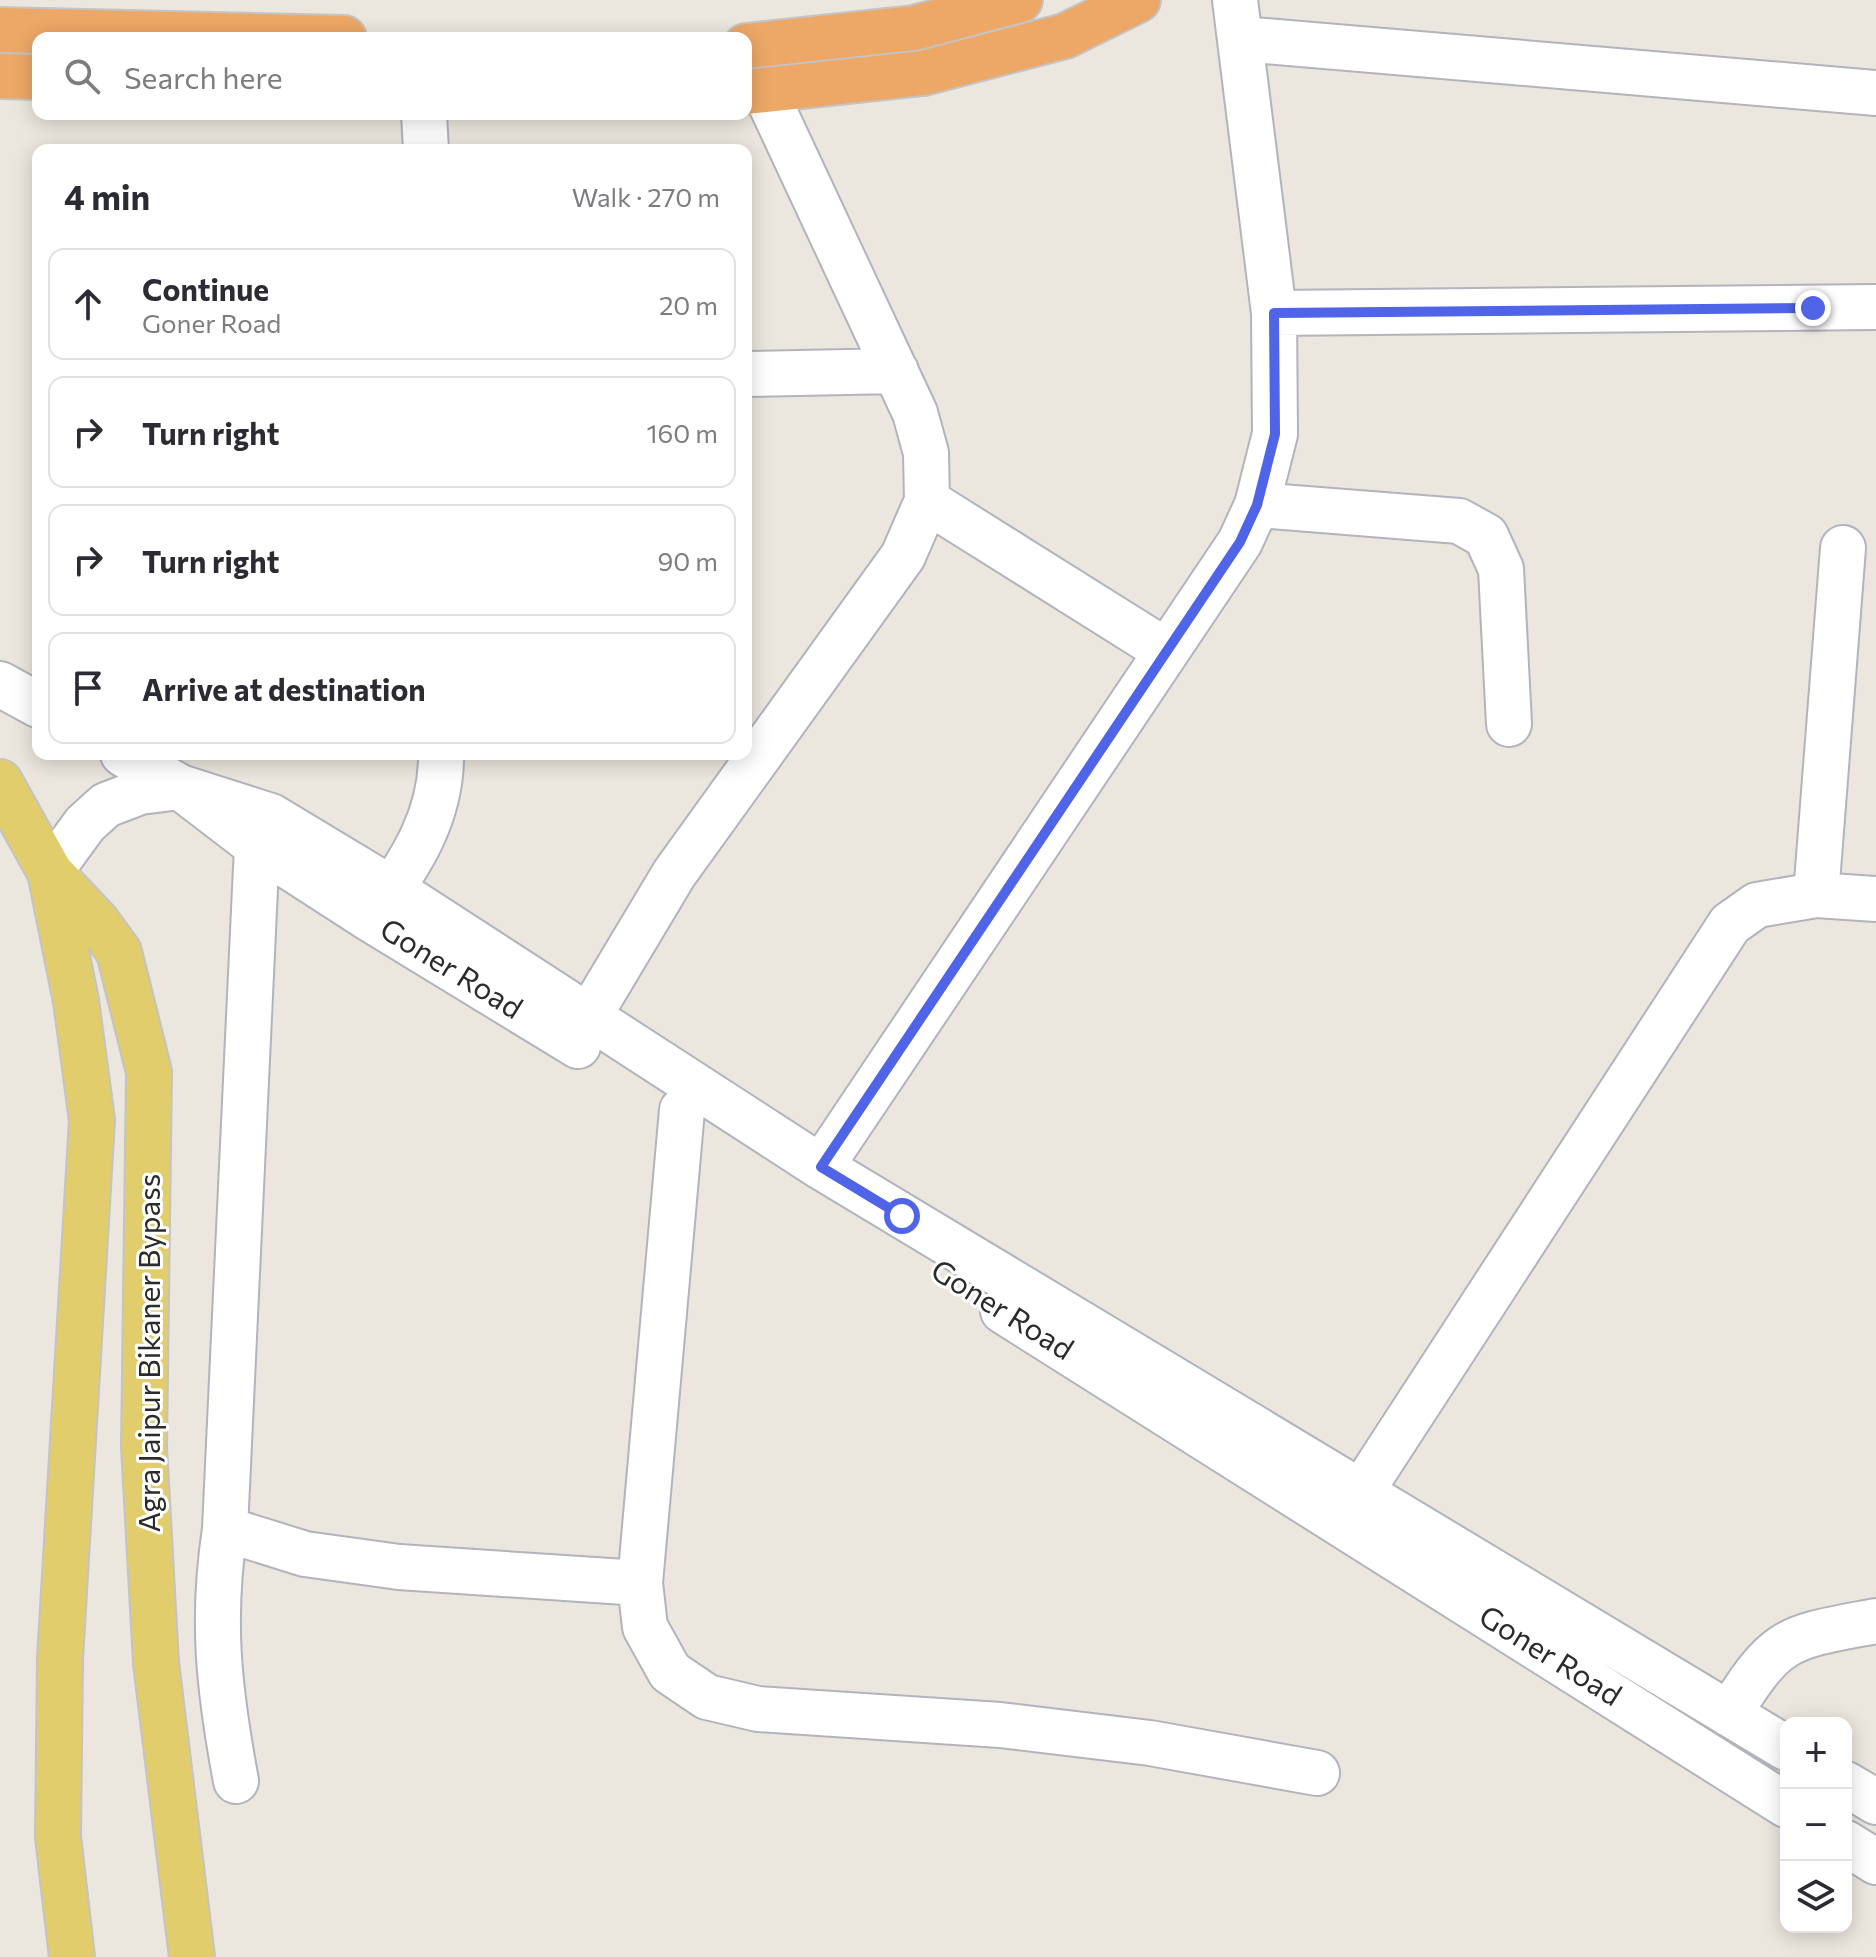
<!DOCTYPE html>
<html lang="en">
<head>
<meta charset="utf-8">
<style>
	body { margin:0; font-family:Commissioner,sans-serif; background:#f2f2f3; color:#2b2b33 }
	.controls { position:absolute; right:24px; bottom:24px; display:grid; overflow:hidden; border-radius:16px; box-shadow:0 4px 20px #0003 }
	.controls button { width:72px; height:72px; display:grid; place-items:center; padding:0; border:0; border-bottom:2px solid #e1e1e2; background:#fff; color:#2b2b33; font:40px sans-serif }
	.stop { position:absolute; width:24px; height:24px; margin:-18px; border:6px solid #4f64e7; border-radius:50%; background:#fff }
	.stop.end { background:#4f64e7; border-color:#fff; box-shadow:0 2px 8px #0008 }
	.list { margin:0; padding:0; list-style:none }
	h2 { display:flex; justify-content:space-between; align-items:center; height:104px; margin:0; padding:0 32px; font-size:34px }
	h2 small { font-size:26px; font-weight:400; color:#7c7c81 }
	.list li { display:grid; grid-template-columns:52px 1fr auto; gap:24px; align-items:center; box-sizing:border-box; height:112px; margin:0 16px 16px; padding:0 16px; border:2px solid #e1e1e2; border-radius:16px }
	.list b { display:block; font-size:30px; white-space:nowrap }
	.list p { margin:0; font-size:26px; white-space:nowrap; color:#7c7c81 }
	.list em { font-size:26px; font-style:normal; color:#7c7c81 }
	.icon { flex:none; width:44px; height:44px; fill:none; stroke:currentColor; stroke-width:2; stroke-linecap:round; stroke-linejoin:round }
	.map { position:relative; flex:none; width:1876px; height:1957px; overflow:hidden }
	.search { position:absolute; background:#fff; box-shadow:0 4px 20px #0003; left:32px; top:32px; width:720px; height:88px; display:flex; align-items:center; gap:20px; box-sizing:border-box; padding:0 28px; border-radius:16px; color:#7c7c81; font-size:30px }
	.panel { position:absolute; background:#fff; box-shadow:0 4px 20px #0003; left:32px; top:144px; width:720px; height:616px; border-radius:16px }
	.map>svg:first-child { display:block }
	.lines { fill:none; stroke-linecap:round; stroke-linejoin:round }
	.minor-casing { stroke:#b2b4bd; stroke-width:48 }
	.major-casing { stroke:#c4c4c4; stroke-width:48 }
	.highway-casing { stroke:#c4c4c4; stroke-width:48 }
	.minor { stroke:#fff; stroke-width:44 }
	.major { stroke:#e2cd6c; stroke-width:44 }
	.highway { stroke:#eda867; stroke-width:44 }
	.route { stroke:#4f64e7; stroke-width:10 }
	.labels { text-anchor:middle; stroke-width:6; stroke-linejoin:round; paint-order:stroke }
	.street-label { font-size:30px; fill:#2b2b2b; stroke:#fff }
</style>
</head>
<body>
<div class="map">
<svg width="1876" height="1957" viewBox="0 0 1876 1957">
	<rect width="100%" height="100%" fill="#ebe6de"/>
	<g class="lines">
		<defs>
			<path id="minor" d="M1242 39 1876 93
				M424 114 426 150
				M1274 313 1876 307
				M746 374 896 371
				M927 501 1166 651
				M1257 505 1459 521 1486 536 1501 569 1509 724
				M0 684 38 705
				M123 754 180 787 257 846 370 919 578 1046
				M50 872 85 824 106 805 140 792 180 787 271 816 392 889 821 1167 1786 1748
				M1816 895 1843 548
				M376 911C411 863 442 815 441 754
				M573 1043 674 874 903 556 927 501 926 453 915 413 765 92
				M682 1110 640 1583 645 1627 670 1672 707 1697 758 1709 1000 1725 1150 1743 1317 1773
				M821 1167 1240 542 1257 505 1275 434 1274 313 1235 0
				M1003 1311 1786 1805
				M1361 1492 1730 924 1757 905 1816 895 1876 899
				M225 1529 305 1554 399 1567 640 1583
				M1729 1714C1778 1635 1787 1638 1876 1621
				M236 1781C219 1690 211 1621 225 1529L257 846
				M1846 1784 1876 1802
				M1846 1843 1876 1862"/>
			<path id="major" d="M0 782 50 872 98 923 119 952 149 1072 144 1447 156 1663 192 1957
				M50 872 76 1001 92 1120 60 1659 58 1837 72 1957"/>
			<path id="highway" d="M0 30 344 38
				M746 46 914 28 1020 0
				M0 76 38 77
				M746 92 923 73 1065 36 1138 0"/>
		</defs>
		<!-- minor casing -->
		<use href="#minor" class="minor-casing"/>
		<!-- major casing -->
		<use href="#major" class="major-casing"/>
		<!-- highway casing -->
		<use href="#highway" class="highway-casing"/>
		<!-- minor -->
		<use href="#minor" class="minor"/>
		<!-- major -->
		<use href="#major" class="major"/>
		<!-- highway -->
		<use href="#highway" class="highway"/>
	</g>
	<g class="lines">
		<!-- route -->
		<path class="route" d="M902 1216 821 1167 1240 542 1257 505 1275 434 1274 313 1813 308"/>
	</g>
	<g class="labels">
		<!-- street labels -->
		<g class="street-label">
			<text transform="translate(451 969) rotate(32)" y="10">Goner Road</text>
			<text transform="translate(1002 1310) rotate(32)" y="10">Goner Road</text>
			<text transform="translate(150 1353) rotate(-90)" y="10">Agra Jaipur Bikaner Bypass</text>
			<text transform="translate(1550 1656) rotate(32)" y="10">Goner Road</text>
		</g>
	</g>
</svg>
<div class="controls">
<button>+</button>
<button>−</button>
<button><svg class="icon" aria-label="layers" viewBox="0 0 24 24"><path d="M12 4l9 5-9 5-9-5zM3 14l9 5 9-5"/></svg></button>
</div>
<div class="stop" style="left:902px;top:1216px"></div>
<div class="stop end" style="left:1813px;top:308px"></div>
<div class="search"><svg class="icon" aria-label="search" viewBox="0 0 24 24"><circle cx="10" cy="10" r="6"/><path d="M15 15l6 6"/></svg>Search here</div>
<section class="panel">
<h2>4 min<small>Walk · 270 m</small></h2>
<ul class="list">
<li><svg class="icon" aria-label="ahead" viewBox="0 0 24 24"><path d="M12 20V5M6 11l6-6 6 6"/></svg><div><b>Continue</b><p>Goner Road</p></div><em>20 m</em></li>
<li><svg class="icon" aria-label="right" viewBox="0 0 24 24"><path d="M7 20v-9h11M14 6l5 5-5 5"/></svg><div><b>Turn right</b></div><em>160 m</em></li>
<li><svg class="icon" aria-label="right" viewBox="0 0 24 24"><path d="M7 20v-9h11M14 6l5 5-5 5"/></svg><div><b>Turn right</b></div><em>90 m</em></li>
<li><svg class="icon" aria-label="arrive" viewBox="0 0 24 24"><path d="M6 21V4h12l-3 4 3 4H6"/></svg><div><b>Arrive at destination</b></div></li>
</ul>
</section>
</div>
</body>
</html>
